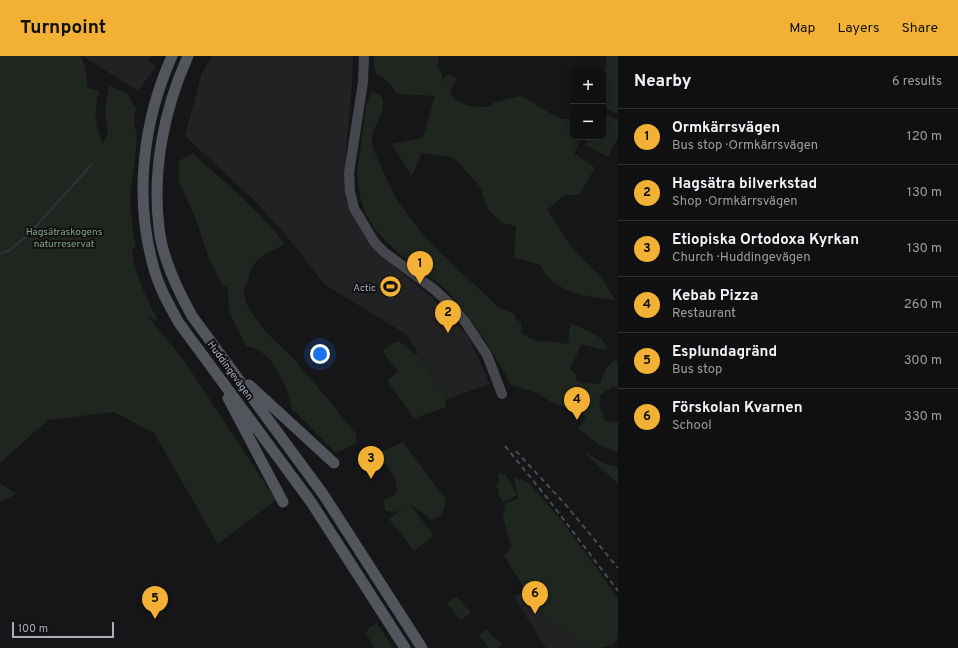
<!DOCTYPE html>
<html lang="en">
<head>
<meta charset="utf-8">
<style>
	body { margin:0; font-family:Overpass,sans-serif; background:#1e1e20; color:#f1f3f6 }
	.controls { position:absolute; right:12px; top:12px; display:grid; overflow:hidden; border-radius:8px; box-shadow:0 2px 10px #0003 }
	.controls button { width:36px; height:36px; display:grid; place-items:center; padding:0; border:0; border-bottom:1px solid #303032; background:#101012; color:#f1f3f6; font:20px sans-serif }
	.scale { position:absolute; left:12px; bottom:10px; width:102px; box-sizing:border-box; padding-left:4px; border:2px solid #a8adb8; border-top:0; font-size:11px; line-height:14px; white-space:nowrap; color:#a8adb8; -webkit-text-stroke:3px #111113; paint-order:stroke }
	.you { position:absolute; left:320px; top:298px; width:14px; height:14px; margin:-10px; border:3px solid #fff; border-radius:50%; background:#1a73e8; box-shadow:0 0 0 6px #1a73e833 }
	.badge { display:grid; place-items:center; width:26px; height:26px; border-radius:50%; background:#f2b134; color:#111; font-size:13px; font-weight:700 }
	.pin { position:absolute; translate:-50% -33px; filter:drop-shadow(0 1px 2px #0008) }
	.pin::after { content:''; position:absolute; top:21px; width:14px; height:12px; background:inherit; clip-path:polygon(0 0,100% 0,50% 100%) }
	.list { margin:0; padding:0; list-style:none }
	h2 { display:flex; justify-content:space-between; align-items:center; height:52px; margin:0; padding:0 16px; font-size:17px }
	h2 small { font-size:13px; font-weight:400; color:#9c9d9f }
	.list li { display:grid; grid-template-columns:26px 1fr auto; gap:12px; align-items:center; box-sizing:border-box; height:56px; padding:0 16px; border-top:1px solid #303032 }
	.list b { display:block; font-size:15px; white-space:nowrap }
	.list p { margin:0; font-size:13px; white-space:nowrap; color:#9c9d9f }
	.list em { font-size:13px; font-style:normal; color:#9c9d9f }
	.map { position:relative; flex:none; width:618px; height:592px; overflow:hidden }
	header { display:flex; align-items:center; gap:24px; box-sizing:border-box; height:56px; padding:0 20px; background:#f2b134; color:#111 }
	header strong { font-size:19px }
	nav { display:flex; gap:22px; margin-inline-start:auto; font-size:14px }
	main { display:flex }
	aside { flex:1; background:#101012 }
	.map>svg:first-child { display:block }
	.built { fill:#222225 }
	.green { fill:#1e261f }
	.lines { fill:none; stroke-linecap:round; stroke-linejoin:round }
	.stream { stroke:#2c353c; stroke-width:2 }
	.secondary { stroke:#45474d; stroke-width:10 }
	.primary { stroke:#53555c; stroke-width:11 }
	.rail { stroke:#4a4c52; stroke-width:2; stroke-dasharray:5 4; stroke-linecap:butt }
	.labels { text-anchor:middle; stroke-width:4; stroke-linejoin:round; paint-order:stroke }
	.park-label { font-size:10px; fill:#7fa381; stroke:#111113 }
	.poi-label { font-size:10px; fill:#a8adb8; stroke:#111113; text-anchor:end }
	.street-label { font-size:10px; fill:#a8adb8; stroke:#111113 }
</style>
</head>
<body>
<header>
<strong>Turnpoint</strong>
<nav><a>Map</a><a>Layers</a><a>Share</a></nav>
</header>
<main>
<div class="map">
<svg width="618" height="592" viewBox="0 0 618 592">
	<rect width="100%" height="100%" fill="#161618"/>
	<!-- built -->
	<path class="built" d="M83 0H151L149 5 156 11 138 35Z
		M212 0H353L352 28 345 107V142L369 186 383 201 430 240 468 280 490 328 447 343 407 279 324 228 286 179 255 145 185 80 202 17Z
		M526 534 534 547 556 570 570 576 586 591 602 592H546L514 541Z"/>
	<!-- green -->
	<path class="green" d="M0 0H81L85 11 88 32 99 35C94 59 94 65 103 88L108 76 105 53 109 29 128 38 131 45 136 52 134 62 137 86 130 142 133 178 136 191 132 194C135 219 146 242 158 264L149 262 183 303 276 444 218 488 154 377 114 356 48 364 0 407Z
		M374 0H439L437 10 442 16 443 30V22L449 18 453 21 457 20 450 38C459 51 476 51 490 51L495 46 520 40 523 41 560 63H573V81H582L574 97 595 112 579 139H565L547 154 572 192 602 223 616 244C593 241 566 239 549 222 545 219 543 213 540 209L514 201 516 170 502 167 488 153 480 131 454 102 421 97 415 114 411 120 392 88 423 82 435 40 397 38C391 28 387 23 376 18L374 9Z
		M606 0H618V58L603 52V23L607 3Z
		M373 35C397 44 371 69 372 85 373 96 380 107 384 117 405 171 454 208 495 248L502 253 515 258V263L522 267 521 277 531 283 542 286 546 285 568 288 570 267C582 273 605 279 607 293 598 295 590 288 581 289L570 313 576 318V323L581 327 600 328C603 318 606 310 616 304L618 307V332L612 331 600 339 601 345 599 352 603 357 604 365 618 366V396L599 389 578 372 586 362 577 354 554 348 537 337 511 329C493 296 474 264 448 236 435 223 419 213 405 202 378 180 358 158 358 121 357 106 361 90 363 76 364 66 366 41 373 35Z
		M603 56 618 64V81L608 101 585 89 589 81H603Z
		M192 97C224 125 258 154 285 188 274 194 259 199 252 211 247 220 251 224 243 234L248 252 265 275 291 300 321 335 356 378V388L336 397 292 353 285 329 272 306 258 293 246 290 229 256 228 232 222 228 209 203 195 161 179 126V105Z
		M395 286H400L415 298 417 296 447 343 445 347 447 351 409 364 413 361 387 325 398 315 382 295Z
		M403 386 446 444 442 458 432 464 409 447 434 480 414 495 389 463 409 448 396 456 386 455 383 445 394 439 397 433 395 422 379 398 383 395Z
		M586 396C596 404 605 409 618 411V428L585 397Z
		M500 417 506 419 517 439 503 446 498 438V433L496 431 497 428 500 425 497 420Z
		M514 421 529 427 562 465 618 542V582L613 589 601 592 586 591 570 576 556 570 534 547 504 500 511 491 503 461 505 448 518 442Z
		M0 427 16 438 0 446Z
		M457 541 471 557 461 564 447 547 454 542Z
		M377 567 393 592H375L366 578 369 572Z
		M486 573 494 582H496L502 589 498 592H489L479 579Z"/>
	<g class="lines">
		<!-- stream -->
		<path class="stream" d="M0 198 10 194 28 179 91 109"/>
		<!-- secondary -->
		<path class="secondary" d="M364 0 363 26 349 117 350 136 354 152 375 187 384 196 435 234 452 250 466 267 487 299 502 338"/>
		<!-- primary -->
		<path class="primary" d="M172 0C143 65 134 140 153 209 158 230 169 249 179 267L311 446 405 592
			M188 0C164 53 152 114 159 172 162 202 177 233 192 260L323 438 422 592
			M249 329 334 407
			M228 342 283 446"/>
		<!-- rail -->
		<path class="rail" d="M505 390 548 443 618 535
			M516 395 565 448 618 512"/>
	</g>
	<!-- icons -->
	<defs>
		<symbol id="stadium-disc" viewBox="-11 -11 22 22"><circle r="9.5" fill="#f2b134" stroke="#111113"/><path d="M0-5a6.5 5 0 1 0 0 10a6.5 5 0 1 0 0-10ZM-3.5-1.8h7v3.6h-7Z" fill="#111"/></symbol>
	</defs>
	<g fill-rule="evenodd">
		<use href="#stadium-disc" x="378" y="218" width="25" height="25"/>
	</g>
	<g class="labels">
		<!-- park labels -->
		<g class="park-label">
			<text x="64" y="179">Hagsätraskogens<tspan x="64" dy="12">naturreservat</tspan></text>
		</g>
		<!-- poi labels -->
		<g class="poi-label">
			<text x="376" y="235">Actic</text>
		</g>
		<!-- street labels -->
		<g class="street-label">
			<text transform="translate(231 314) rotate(54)" y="4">Huddingevägen</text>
		</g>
	</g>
</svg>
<div class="controls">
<button>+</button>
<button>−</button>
</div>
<div class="scale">100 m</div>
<div class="you"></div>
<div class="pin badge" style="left:420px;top:228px">1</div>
<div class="pin badge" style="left:448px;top:277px">2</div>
<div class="pin badge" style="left:371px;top:423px">3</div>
<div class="pin badge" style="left:577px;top:364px">4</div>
<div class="pin badge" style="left:155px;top:563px">5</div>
<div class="pin badge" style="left:535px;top:558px">6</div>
</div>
<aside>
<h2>Nearby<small>6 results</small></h2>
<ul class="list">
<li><span class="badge">1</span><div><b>Ormkärrsvägen</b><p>Bus stop · Ormkärrsvägen</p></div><em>120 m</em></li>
<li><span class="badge">2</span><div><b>Hagsätra bilverkstad</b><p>Shop · Ormkärrsvägen</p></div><em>130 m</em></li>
<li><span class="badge">3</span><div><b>Etiopiska Ortodoxa Kyrkan</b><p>Church · Huddingevägen</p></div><em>130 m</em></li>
<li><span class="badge">4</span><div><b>Kebab Pizza</b><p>Restaurant</p></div><em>260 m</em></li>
<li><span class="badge">5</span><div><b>Esplundagränd</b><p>Bus stop</p></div><em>300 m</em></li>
<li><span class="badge">6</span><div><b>Förskolan Kvarnen</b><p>School</p></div><em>330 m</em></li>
</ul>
</aside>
</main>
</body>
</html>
